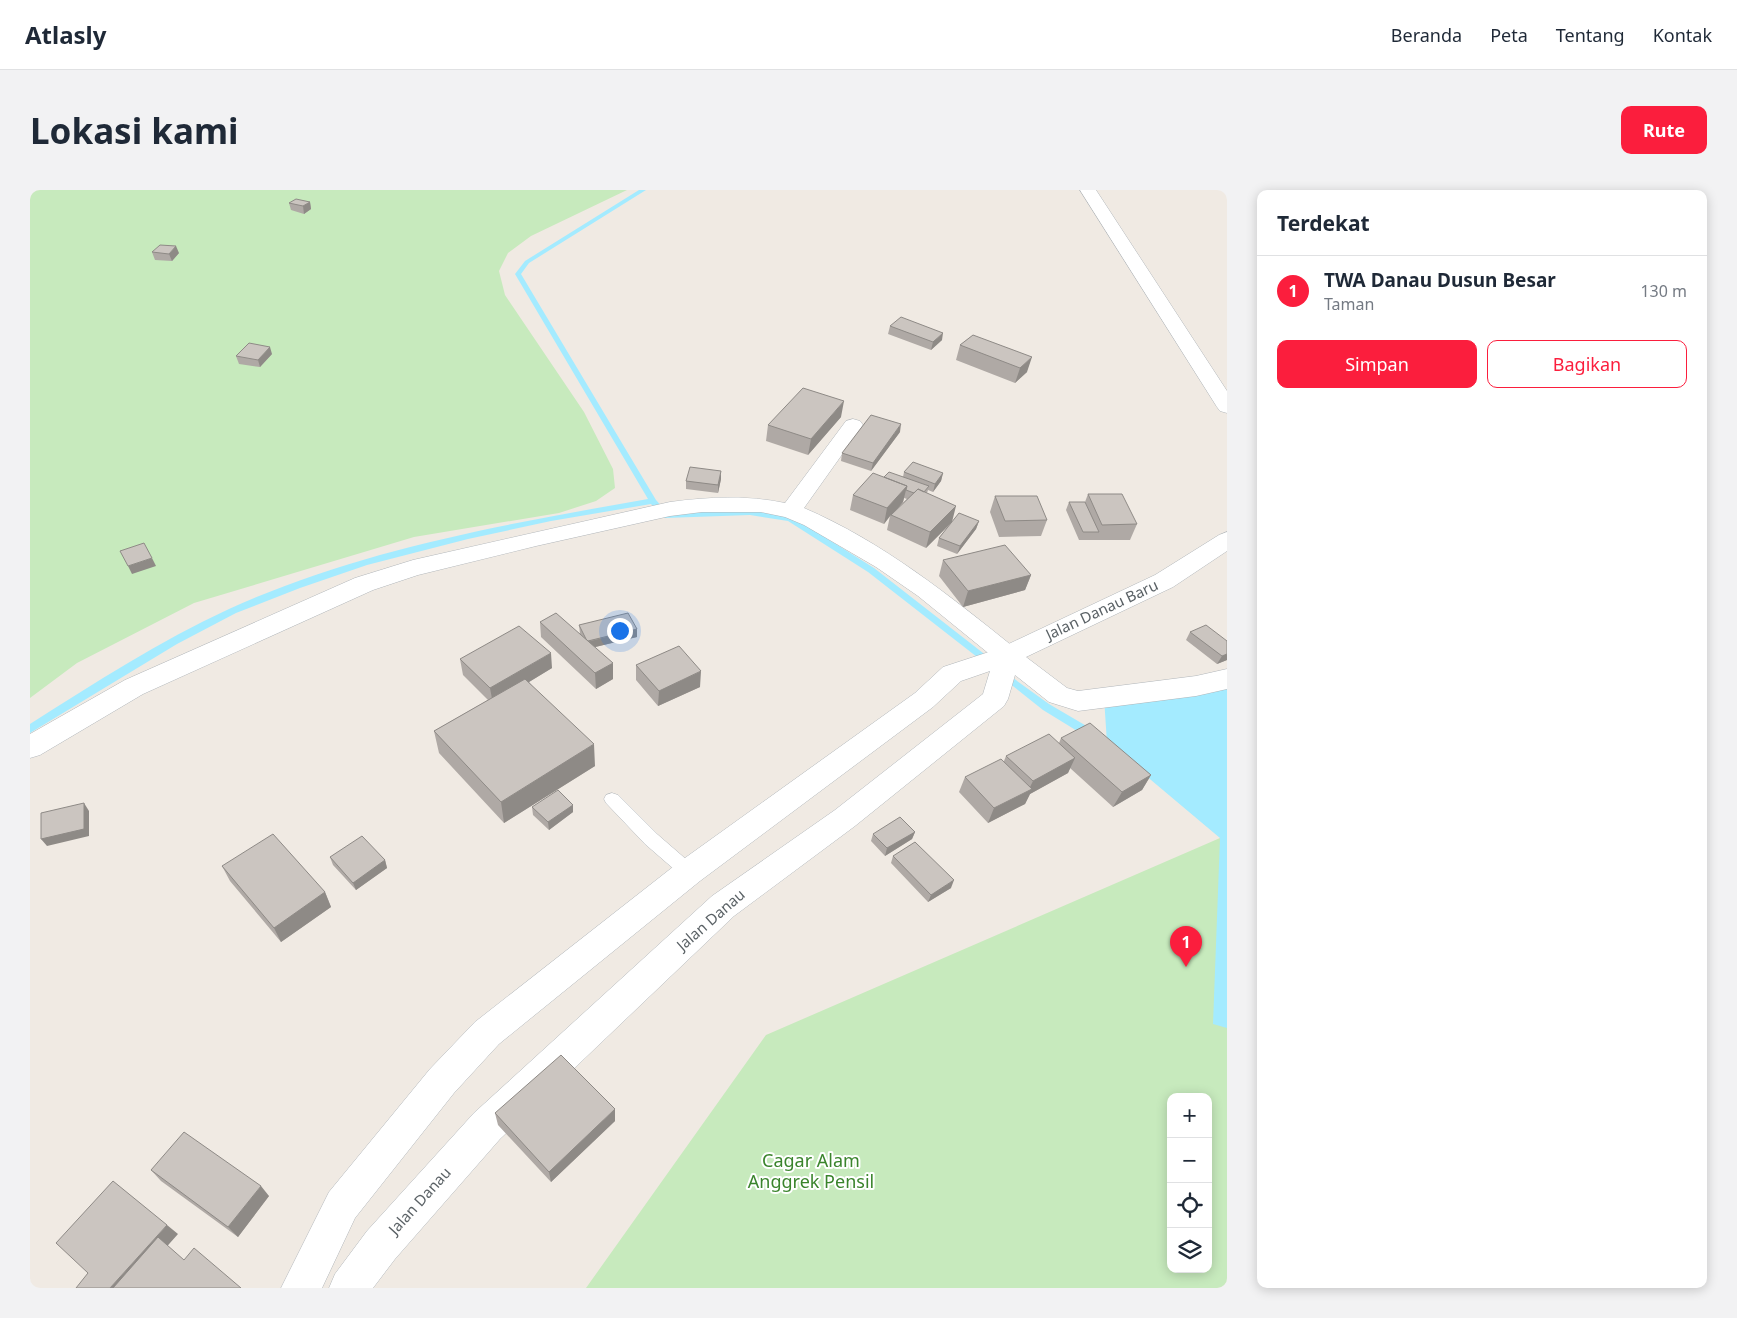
<!DOCTYPE html>
<html lang="id">
<head>
<meta charset="utf-8">
<style>
	body { margin:0; font-family:"Noto Sans",sans-serif; background:#f2f2f3; color:#1f2937 }
	.controls { position:absolute; right:15px; bottom:15px; display:grid; overflow:hidden; border-radius:10px; box-shadow:0 2px 12px #0003 }
	.controls button { width:45px; height:45px; display:grid; place-items:center; padding:0; border:0; border-bottom:1px solid #e0e1e3; background:#fff; color:#1f2937; font:25px sans-serif }
	.you { position:absolute; left:589px; top:440px; width:18px; height:18px; margin:-12px; border:4px solid #fff; border-radius:50%; background:#1a73e8; box-shadow:0 0 0 8px #1a73e833 }
	.badge { display:grid; place-items:center; width:32px; height:32px; border-radius:50%; background:#fb1e3d; color:#fff; font-size:16px; font-weight:700 }
	.pin { position:absolute; translate:-50% -41px; filter:drop-shadow(0 1px 2px #0008) }
	.pin::after { content:''; position:absolute; top:26px; width:18px; height:15px; background:inherit; clip-path:polygon(0 0,100% 0,50% 100%) }
	.list { margin:0; padding:0; list-style:none }
	h2 { display:flex; justify-content:space-between; align-items:center; height:65px; margin:0; padding:0 20px; font-size:21px }
	h2 small { font-size:16px; font-weight:400; color:#747a83 }
	.list li { display:grid; grid-template-columns:32px 1fr auto; gap:15px; align-items:center; box-sizing:border-box; height:70px; padding:0 20px; border-top:1px solid #e0e1e3 }
	.list b { display:block; font-size:19px; white-space:nowrap }
	.list p { margin:0; font-size:16px; white-space:nowrap; color:#747a83 }
	.list em { font-size:16px; font-style:normal; color:#747a83 }
	.actions { display:flex; gap:10px; padding:15px 20px }
	.actions a { flex:1; padding:11px 0; border:1px solid #fb1e3d; border-radius:10px; text-align:center; font-size:18px; color:#fb1e3d }
	.actions .main { background:#fb1e3d; color:#fff }
	.icon { flex:none; width:28px; height:28px; fill:none; stroke:currentColor; stroke-width:2; stroke-linecap:round; stroke-linejoin:round }
	.map { position:relative; flex:none; width:1197px; height:1098px; overflow:hidden; border-radius:10px }
	header { display:flex; align-items:center; gap:30px; box-sizing:border-box; height:70px; padding:0 25px; background:#fff; border-bottom:1px solid #e0e1e3 }
	header strong { font-size:24px }
	nav { display:flex; gap:28px; margin-inline-start:auto; font-size:18px }
	.intro { display:flex; align-items:center; justify-content:space-between; box-sizing:border-box; height:120px; padding:0 30px }
	h1 { margin:0; font-size:35px }
	.button { padding:12px 22px; border-radius:10px; background:#fb1e3d; color:#fff; font-size:18px; font-weight:700 }
	main { display:flex; gap:30px; padding:0 30px }
	aside { flex:1; background:#fff; border-radius:10px; box-shadow:0 2px 12px #0003 }
	.map>svg:first-child { display:block }
	.green { fill:#c7eabd; fill-rule:evenodd }
	.water { fill:#a4ebff }
	.lines { fill:none; stroke-linecap:round; stroke-linejoin:round }
	.stream { fill:#a4ebff; fill-rule:evenodd }
	.service-casing { stroke:#b1b6ba; stroke-width:1 }
	.minor-casing { stroke:#b1b6ba; stroke-width:1 }
	.tertiary-casing { stroke:#b1b6ba; stroke-width:1 }
	.service { fill:#fff; fill-rule:evenodd }
	.minor { fill:#fff; fill-rule:evenodd }
	.tertiary { fill:#fff; fill-rule:evenodd }
	.wall { fill:#afa9a5; fill-rule:evenodd }
	.shaded-wall { fill:#8e8a86 }
	.building { fill:#cbc5c0; stroke:#8e8a86 }
	.labels { text-anchor:middle; stroke-width:4; stroke-linejoin:round; paint-order:stroke }
	.street-label { font-size:15px; fill:#5b6266; stroke:#fff }
	.near-park-label { font-size:18px; fill:#3a842c; stroke:#fff }
</style>
</head>
<body>
<header>
<strong>Atlasly</strong>
<nav><a>Beranda</a><a>Peta</a><a>Tentang</a><a>Kontak</a></nav>
</header>
<div class="intro"><h1>Lokasi kami</h1><a class="button">Rute</a></div>
<main>
<div class="map">
<svg width="1197" height="1098" viewBox="0 0 1197 1098">
	<rect width="100%" height="100%" fill="#f0eae3"/>
	<!-- green -->
	<path class="green" d="M0 0H597L501 46 478 63 469 81 475 105 554 222 583 279 585 298 566 311 529 323 384 347 164 413 47 473 0 508Z
		M1197 489V1098H556L736 845 1190 648ZM1141 907H1178V1079H1141Z"/>
	<!-- water -->
	<path class="water" d="M1197 489V838L1183 834 1190 648 1077 553 1074 507Z"/>
	<g class="lines">
		<!-- stream -->
		<path class="stream" d="M609 0H616L499 73 491 84 626 310 637 322 720 319 763 327 844 378 962 470 964 472 962 474H956L838 382 758 331 720 325 635 328 632 327 621 314 521 331 438 349 337 375 270 398 206 423 147 454 0 543V534C65 493 129 451 199 419 331 359 476 334 618 309L485 84 495 71Z
			M972 480 1019 514 1065 541 1066 544 1065 547H1057L1013 520 969 485 967 483Z"/>
		<defs>
			<path id="service" d="M582 603 588 605 627 644 665 677 667 682 665 687 659 689 653 687 615 654 576 613 574 609 576 605Z"/>
			<path id="minor" d="M823 229 830 231 833 235 774 318C853 352 920 406 986 459L990 465 986 471 977 474 968 471 888 406 846 377 774 335 755 327 731 322H672L640 326 506 356 388 385 343 400 113 504 10 565 0 568V544L95 490 325 388 383 370 640 312C679 307 717 305 755 313L816 231Z"/>
			<path id="tertiary" d="M1050 0H1066L1197 201V223L1190 221 1187 217Z
				M1197 342V361L1143 397 996 467 1037 498 1048 501 1166 486 1197 479V499L1166 506 1048 521 1019 512 985 485 978 509 974 516 825 636 704 726 470 949 365 1069 343 1098H299L305 1084 337 1041 444 923 682 706 805 620 953 504 960 481 931 491 903 517 670 691 469 854 424 903 325 1028 292 1098H251L299 1002 400 879 445 832 648 673 885 503 913 477 968 459 1125 385 1189 345Z"/>
		</defs>
		<!-- service casing -->
		<use href="#service" class="service-casing"/>
		<!-- minor casing -->
		<use href="#minor" class="minor-casing"/>
		<!-- tertiary casing -->
		<use href="#tertiary" class="tertiary-casing"/>
		<!-- service -->
		<use href="#service" class="service"/>
		<!-- minor -->
		<use href="#minor" class="minor"/>
		<!-- tertiary -->
		<use href="#tertiary" class="tertiary"/>
	</g>
	<!-- wall -->
	<path class="wall" d="M280 12 281 19 274 24 261 20 259 13Z
		M122 62 149 63 142 71 125 70Z
		M860 136 912 150 901 160 858 144Z
		M943 145 997 182 985 193 926 170 930 155Z
		M242 164 230 177 209 174 206 166Z
		M811 227 778 265 736 251 738 235Z
		M870 242 841 281 811 271 812 263Z
		M874 282 913 283 911 291 903 302 898 300 897 303 922 332 949 331 946 339 927 364 907 356 909 348 921 333 896 358 857 340 860 326 854 334 820 320 823 305 854 287H873ZM874 308 877 309 868 318 873 312Z
		M691 289 688 303 656 299V291Z
		M1058 304 1107 334 1100 350H1049L1036 320 1039 312H1055Z
		M965 306 1017 330 1011 346 969 347 960 322Z
		M913 370 1001 385 995 400 933 417 909 386Z
		M510 432 550 444 549 435 607 439V447L565 457 583 489 566 499 511 447Z
		M1160 442 1197 451V470L1187 474 1156 450Z
		M430 469 522 478 499 492 565 576 474 633 409 563 404 541 458 510 433 485Z
		M606 475 670 497 628 516 606 490Z
		M1031 548 1121 585 1112 600 1083 617 1040 578 1038 583 1000 604 995 614 958 633 929 602 935 587 974 571 976 566 1029 553Z
		M543 615V622L519 640 503 625 502 617Z
		M885 642 882 649 855 666 841 651 843 644Z
		M863 666 921 698 898 712 861 673Z
		M300 667 355 670 357 678 326 700 303 675Z
		M192 676 295 702 301 717 251 752 200 691Z
		M465 923 585 931 521 992 468 935Z
		M121 980 239 1006 208 1047 131 991Z"/>
	<!-- shaded-wall -->
	<path class="shaded-wall" d="M280 12 281 19 274 24 273 16Z
		M146 56 149 63 142 71 139 64Z
		M913 143 912 150 901 160 903 152Z
		M240 157 242 164 230 177 228 170Z
		M1002 167 997 182 985 193 990 178Z
		M814 211 811 227 778 265 781 249Z
		M871 234 870 242 841 281 843 273Z
		M691 281V289L688 303V295Z
		M913 283 911 291 903 302 905 294Z
		M877 296 873 312 862 325H861L860 326 854 334 857 318Z
		M926 316 922 332 896 358 900 342Z
		M949 331 946 339 927 364 930 356Z
		M122 368 126 376 102 384 98 376Z
		M1001 385 995 400 933 417 938 401Z
		M607 439V447L557 459V452Z
		M521 463 522 478 463 514 460 498Z
		M1197 464V470L1187 474 1192 466Z
		M583 473V489L566 499 565 483Z
		M671 481 670 497 628 516 629 501Z
		M564 554 565 576 474 633 471 612Z
		M1045 568 1038 583 1000 604 995 614 958 633 964 618 998 601 1003 591Z
		M1121 585 1112 600 1083 617 1092 602Z
		M54 613 59 621V646L17 656 11 649Z
		M543 615V622L519 640 518 632Z
		M885 642 882 649 855 666 857 658Z
		M355 670 357 678 326 700 323 693Z
		M924 690 921 698 898 712 901 705Z
		M295 702 301 717 251 752 244 738Z
		M585 919V931L521 992 519 982Z
		M231 996 239 1006 208 1047 198 1037Z
		M137 1035 148 1044 100 1098H80Z"/>
	<!-- building -->
	<path class="building" d="M266 9 280 12 273 16 259 13Z
		M130 55 146 56 139 64 122 62Z
		M871 127 913 143 903 152 860 136Z
		M943 145 1002 167 990 178 930 155Z
		M219 153 240 157 228 170 206 166Z
		M773 198 814 211 781 249 738 235Z
		M841 225 871 234 843 273 812 263Z
		M883 272 913 283 905 294 874 282Z
		M660 277 691 281 688 295 656 291Z
		M859 282 899 296 894 302 888 299 884 303 876 300 877 296 854 287Z
		M843 283 877 296 857 318 823 305Z
		M888 299 926 316 900 342 861 325Z
		M1058 304H1092L1107 334 1072 335Z
		M965 306H1007L1017 330 975 331Z
		M1039 312H1055L1069 342H1053Z
		M929 323 949 331 930 356 909 348Z
		M114 353 122 368 98 376 90 361Z
		M975 355 1001 385 938 401 913 370Z
		M526 423 583 473 565 483 510 432Z
		M598 423 607 439 558 451 556 449 549 435Z
		M1176 435 1197 451V464L1192 466 1160 442Z
		M489 436 521 463 460 498 430 469Z
		M649 456 671 481 629 501 606 475Z
		M495 489 564 554 471 612 404 541Z
		M1060 533 1121 585 1092 602 1031 548Z
		M1019 544 1045 568 1003 591 976 566Z
		M971 569 1002 599 964 618 935 587Z
		M528 600 543 615 518 632 502 617Z
		M54 613V639L11 649V623Z
		M870 627 885 642 857 658 843 644Z
		M243 644 295 702 244 738 192 676Z
		M332 646 355 670 323 693 300 667Z
		M885 652 924 690 901 705 863 666Z
		M531 865 585 919 519 982 465 923Z
		M154 942 231 996 198 1037 121 980Z
		M83 991 137 1035 80 1098H46L58 1083 26 1053Z
		M128 1047 154 1070 164 1058 211 1098H83Z"/>
	<g class="labels">
		<!-- street labels -->
		<g class="street-label">
			<text transform="translate(1072 420) rotate(-25)" y="5">Jalan Danau Baru</text>
			<text transform="translate(681 730) rotate(-41)" y="5">Jalan Danau</text>
			<text transform="translate(390 1011) rotate(-48)" y="5">Jalan Danau</text>
		</g>
		<!-- near-park labels -->
		<g class="near-park-label">
			<text x="781" y="977">Cagar Alam<tspan x="781" dy="21">Anggrek Pensil</tspan></text>
		</g>
	</g>
</svg>
<div class="controls">
<button>+</button>
<button>−</button>
<button><svg class="icon" aria-label="locate" viewBox="0 0 24 24"><circle cx="12" cy="12" r="6"/><path d="M12 2v4M12 18v4M2 12h4M18 12h4"/></svg></button>
<button><svg class="icon" aria-label="layers" viewBox="0 0 24 24"><path d="M12 4l9 5-9 5-9-5zM3 14l9 5 9-5"/></svg></button>
</div>
<div class="you"></div>
<div class="pin badge" style="left:1156px;top:777px">1</div>
</div>
<aside>
<h2>Terdekat<small></small></h2>
<ul class="list">
<li><span class="badge">1</span><div><b>TWA Danau Dusun Besar</b><p>Taman</p></div><em>130 m</em></li>
</ul>
<div class="actions"><a class="main">Simpan</a><a>Bagikan</a></div>
</aside>
</main>
</body>
</html>
